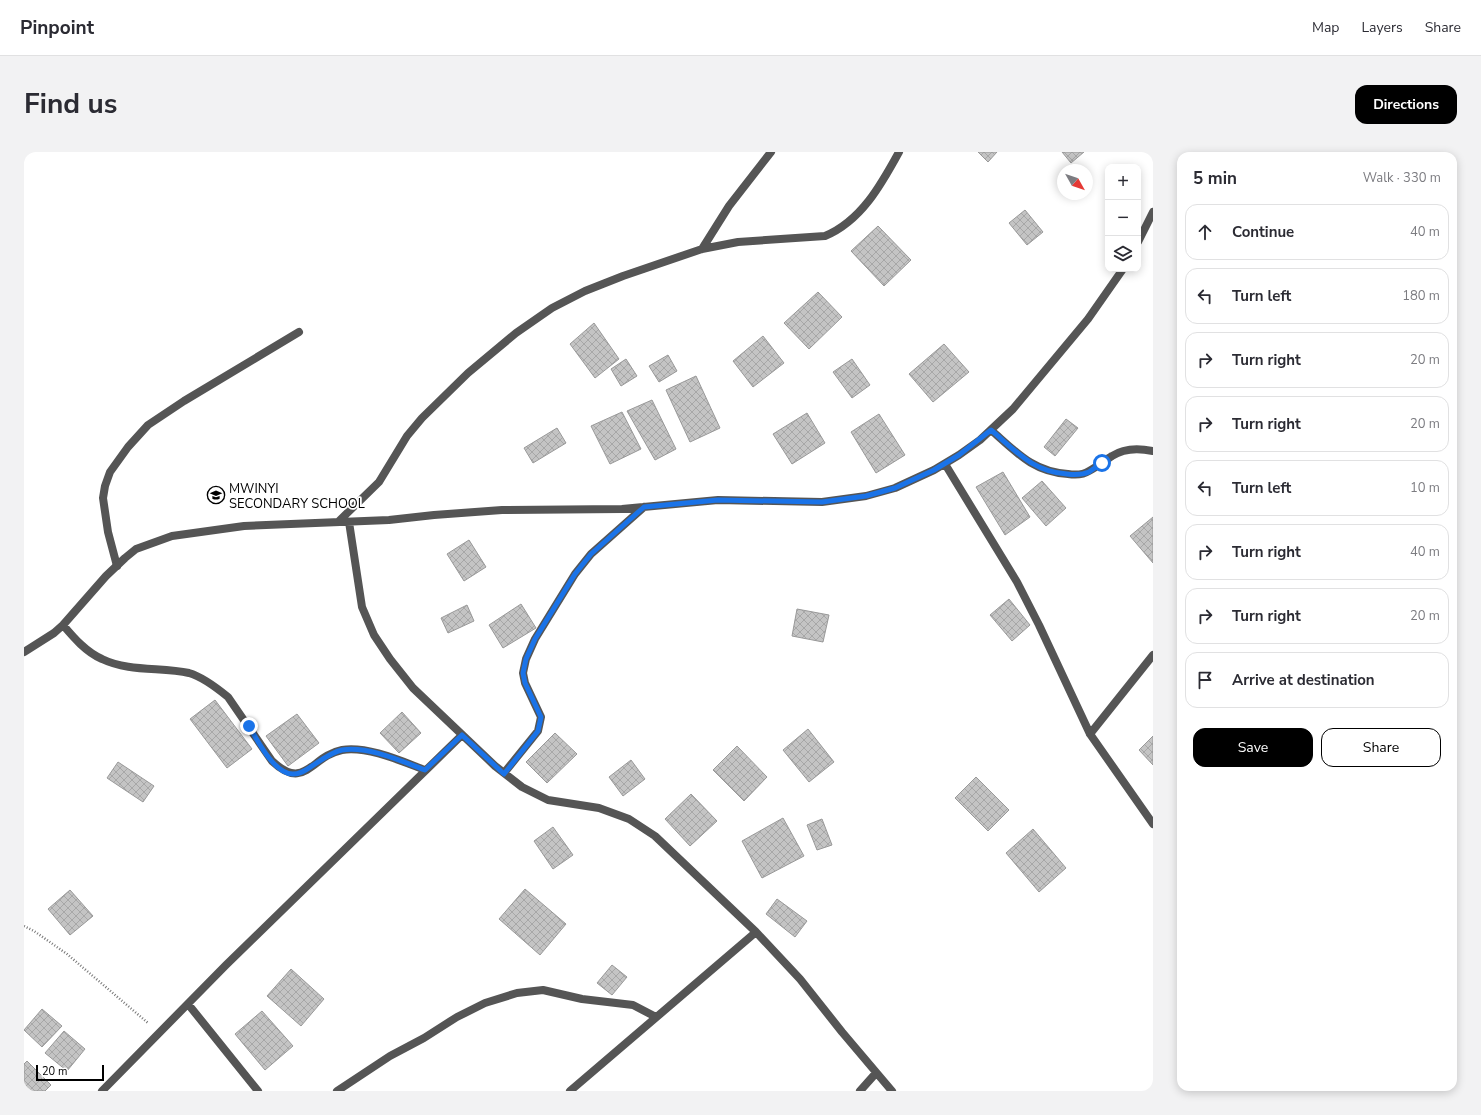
<!DOCTYPE html>
<html lang="en">
<head>
<meta charset="utf-8">
<style>
	body { margin:0; font-family:"Nunito Sans",sans-serif; background:#f2f2f3; color:#2b2b33 }
	.controls { position:absolute; right:12px; top:12px; display:grid; overflow:hidden; border-radius:8px; box-shadow:0 2px 10px #0003 }
	.controls button { width:36px; height:36px; display:grid; place-items:center; padding:0; border:0; border-bottom:1px solid #e1e1e2; background:#fff; color:#2b2b33; font:20px sans-serif }
	.compass { position:absolute; left:1033px; top:12px; width:36px; height:36px; border-radius:50%; background:#fff; box-shadow:0 2px 10px #0003; rotate:130deg }
	.scale { position:absolute; left:12px; bottom:10px; width:68px; box-sizing:border-box; padding-left:4px; border:2px solid #000; border-top:0; font-size:11px; line-height:14px; white-space:nowrap; color:#000; -webkit-text-stroke:3px #fff; paint-order:stroke }
	.stop { position:absolute; width:12px; height:12px; margin:-9px; border:3px solid #1a73e8; border-radius:50%; background:#fff }
	.stop.end { background:#1a73e8; border-color:#fff; box-shadow:0 1px 4px #0008 }
	.list { margin:0; padding:0; list-style:none }
	h2 { display:flex; justify-content:space-between; align-items:center; height:52px; margin:0; padding:0 16px; font-size:17px }
	h2 small { font-size:13px; font-weight:400; color:#7c7c81 }
	.list li { display:grid; grid-template-columns:26px 1fr auto; gap:12px; align-items:center; box-sizing:border-box; height:56px; margin:0 8px 8px; padding:0 8px; border:1px solid #e1e1e2; border-radius:12px }
	.list b { display:block; font-size:15px; white-space:nowrap }
	.list em { font-size:13px; font-style:normal; color:#7c7c81 }
	.actions { display:flex; gap:8px; padding:12px 16px }
	.actions a { flex:1; padding:9px 0; border:1px solid #000; border-radius:12px; text-align:center; font-size:14px; color:#000 }
	.actions .main { background:#000; color:#fff }
	.icon { flex:none; width:22px; height:22px; fill:none; stroke:currentColor; stroke-width:2; stroke-linecap:round; stroke-linejoin:round }
	.map { position:relative; flex:none; width:1129px; height:939px; overflow:hidden; border-radius:12px }
	header { display:flex; align-items:center; gap:24px; box-sizing:border-box; height:56px; padding:0 20px; background:#fff; border-bottom:1px solid #e1e1e2 }
	header strong { font-size:19px }
	nav { display:flex; gap:22px; margin-inline-start:auto; font-size:14px }
	.intro { display:flex; align-items:center; justify-content:space-between; box-sizing:border-box; height:96px; padding:0 24px }
	h1 { margin:0; font-size:28px }
	.button { padding:10px 18px; border-radius:12px; background:#000; color:#fff; font-size:14px; font-weight:700 }
	main { display:flex; gap:24px; padding:0 24px }
	aside { flex:1; background:#fff; border-radius:12px; box-shadow:0 2px 10px #0003 }
	.map>svg:first-child { display:block }
	.building { fill:url(#building-cross-hatch); stroke:#999 }
	.lines { fill:none; stroke-linecap:round; stroke-linejoin:round }
	.path { stroke:#777; stroke-width:2.5; stroke-dasharray:1 2; stroke-linecap:butt }
	.lane { stroke:#555; stroke-width:8 }
	.street { stroke:#555; stroke-width:8 }
	.route { stroke:#1a73e8; stroke-width:5 }
	.labels { text-anchor:middle; stroke-width:3.5; stroke-linejoin:round; paint-order:stroke }
	.poi-label { font-size:13px; fill:#000; stroke:#fff; text-anchor:start }
</style>
</head>
<body>
<header>
<strong>Pinpoint</strong>
<nav><a>Map</a><a>Layers</a><a>Share</a></nav>
</header>
<div class="intro"><h1>Find us</h1><a class="button">Directions</a></div>
<main>
<div class="map">
<svg width="1129" height="939" viewBox="0 0 1129 939">
	<defs>
		<pattern id="building-cross-hatch" width="8" height="8" patternUnits="userSpaceOnUse"><rect width="8" height="8" fill="#c4c4c4"/><path d="M0 0l8 8M0 8l8-8" fill="none" stroke="#a7a7a7"/></pattern>
	</defs>
	<rect width="100%" height="100%" fill="#fff"/>
	<!-- building -->
	<path class="building" d="M954 0H973L964 10Z
		M1038 0H1060L1047 11Z
		M1001 58 1019 80 1003 93 985 71Z
		M854 74 887 108 860 134 827 99Z
		M794 140 818 165 785 197 760 171Z
		M570 171 595 207 571 226 546 192Z
		M739 184 760 211 729 235 709 209Z
		M920 192 945 220 909 250 885 222Z
		M644 203 653 219 635 230 625 214Z
		M602 207 613 224 597 234 587 217Z
		M828 207 846 233 828 246 809 220Z
		M672 224 696 276 666 290 642 238Z
		M628 248 652 297 631 308 603 259Z
		M598 260 617 297 586 312 567 274Z
		M783 261 801 291 768 312 749 282Z
		M855 262 881 303 852 321 827 280Z
		M1042 267 1054 276 1031 304 1020 295Z
		M533 276 542 291 509 311 500 296Z
		M979 320 1006 365 981 383 952 335Z
		M1018 329 1042 356 1022 374 998 346Z
		M1129 365V411L1106 384Z
		M445 388 462 415 440 429 423 402Z
		M985 447 1006 473 988 489 966 463Z
		M497 452 512 476 479 496 465 473Z
		M443 453 450 469 424 481 417 466Z
		M773 457 805 463 799 490 768 484Z
		M191 548 228 597 203 616 166 567Z
		M378 560 397 581 375 601 356 581Z
		M273 562 295 591 264 614 242 584Z
		M784 577 810 610 785 630 759 598Z
		M531 581 553 602 523 631 502 610Z
		M1129 584V613L1115 598Z
		M713 594 743 625 720 649 689 618Z
		M607 608 621 627 599 644 585 625Z
		M94 610 130 634 119 650 83 626Z
		M952 625 985 658 964 679 931 646Z
		M667 642 693 669 666 694 641 667Z
		M759 666 780 704 738 726 718 689Z
		M798 667 808 693 793 698 783 673Z
		M529 675 549 703 529 717 510 689Z
		M1009 677 1042 716 1015 740 982 701Z
		M501 737 542 772 516 803 475 767Z
		M46 738 69 764 46 783 24 757Z
		M753 747 783 769 771 785 742 762Z
		M588 813 603 825 588 843 573 831Z
		M267 817 300 847 277 874 243 844Z
		M18 857 38 874 18 895 0 878Z
		M238 859 269 894 241 918 211 882Z
		M40 879 61 897 43 919 21 901Z
		M3 909 27 933 21 939H0V912Z"/>
	<g class="lines">
		<!-- path -->
		<path class="path" d="M0 774 10 779 43 802 124 871"/>
		<!-- lane -->
		<path class="lane" d="M93 414 84 380 79 346 81 334 86 320 104 295 124 273 160 249 275 180"/>
		<!-- street -->
		<path class="street" d="M1114 90 1129 60
			M678 97 705 54 747 0
			M967 278C992 300 1009 320 1044 322 1051 323 1059 323 1065 319 1073 315 1080 309 1088 304 1100 296 1115 296 1129 299
			M921 312 993 430 1015 473 1066 582 1129 672
			M314 370 355 330 383 284 398 266 444 221 492 181 528 156 561 139 599 124 678 97 714 90 801 84C837 69 857 33 875 0
			M325 370 338 455 350 483 366 507 389 536 471 614 498 635 524 648 575 656 605 667 631 684 732 780 776 827 818 880 868 939
			M39 473C50 486 62 500 78 507 105 520 137 515 165 521 179 525 193 536 204 545L248 609C281 640 287 604 318 598 344 594 377 609 401 618
			M0 500 30 481 39 473 82 424 101 406 112 397 148 384 220 374 365 368 410 363 478 358 598 357 694 348 798 350 842 344 871 336 910 318 935 303 956 288 989 257 1064 167 1099 117
			M1066 582 1129 503
			M480 621 514 579 517 565 501 531 499 521 502 507 511 487 551 422 567 402 620 355
			M164 852 234 939
			M78 939 202 813 438 583
			M313 939 366 904 400 886 433 865 461 851 493 841 519 838 558 847 609 853 632 865
			M546 939 732 780
			M836 939 852 921"/>
	</g>
	<g class="lines">
		<!-- route -->
		<path class="route" d="M225 574C233 588 250 622 269 622 277 622 282 618 288 614 297 608 308 600 318 598 345 594 377 609 401 618L438 583 480 622 514 579 517 565 501 531 499 521 502 507 511 487 551 422 567 402 620 355 694 348 798 350 842 344 871 336 910 318 935 303 967 278C992 299 1009 320 1043 322 1051 323 1058 323 1065 320 1069 317 1074 314 1078 311"/>
	</g>
	<!-- icons -->
	<defs>
		<symbol id="school-ring" viewBox="-11 -11 22 22"><circle r="9.5" fill="#fff" stroke="#000" stroke-width="1.5"/><path d="M0-5L7-2L0 1L-7-2ZM-4 1L0 2.5L4 1V4Q0 6-4 4Z" fill="#000"/></symbol>
	</defs>
	<g fill-rule="evenodd">
		<use href="#school-ring" x="182" y="333" width="20" height="20"/>
	</g>
	<g class="labels">
		<!-- poi labels -->
		<g class="poi-label">
			<text x="205" y="341">MWINYI<tspan x="205" dy="15">SECONDARY SCHOOL</tspan></text>
		</g>
	</g>
</svg>
<div class="controls">
<button>+</button>
<button>−</button>
<button><svg class="icon" aria-label="layers" viewBox="0 0 24 24"><path d="M12 4l9 5-9 5-9-5zM3 14l9 5 9-5"/></svg></button>
</div>
<svg class="compass" viewBox="-18 -18 36 36"><path d="M0-13l5 13h-10z" fill="#e53935"/><path d="M0 13l5-13h-10z" fill="#7c7c81"/></svg>
<div class="scale">20 m</div>
<div class="stop" style="left:1078px;top:311px"></div>
<div class="stop end" style="left:225px;top:574px"></div>
</div>
<aside>
<h2>5 min<small>Walk · 330 m</small></h2>
<ul class="list">
<li><svg class="icon" aria-label="ahead" viewBox="0 0 24 24"><path d="M12 20V5M6 11l6-6 6 6"/></svg><div><b>Continue</b></div><em>40 m</em></li>
<li><svg class="icon" aria-label="left" viewBox="0 0 24 24"><path d="M17 20v-9H6M10 6l-5 5 5 5"/></svg><div><b>Turn left</b></div><em>180 m</em></li>
<li><svg class="icon" aria-label="right" viewBox="0 0 24 24"><path d="M7 20v-9h11M14 6l5 5-5 5"/></svg><div><b>Turn right</b></div><em>20 m</em></li>
<li><svg class="icon" aria-label="right" viewBox="0 0 24 24"><path d="M7 20v-9h11M14 6l5 5-5 5"/></svg><div><b>Turn right</b></div><em>20 m</em></li>
<li><svg class="icon" aria-label="left" viewBox="0 0 24 24"><path d="M17 20v-9H6M10 6l-5 5 5 5"/></svg><div><b>Turn left</b></div><em>10 m</em></li>
<li><svg class="icon" aria-label="right" viewBox="0 0 24 24"><path d="M7 20v-9h11M14 6l5 5-5 5"/></svg><div><b>Turn right</b></div><em>40 m</em></li>
<li><svg class="icon" aria-label="right" viewBox="0 0 24 24"><path d="M7 20v-9h11M14 6l5 5-5 5"/></svg><div><b>Turn right</b></div><em>20 m</em></li>
<li><svg class="icon" aria-label="arrive" viewBox="0 0 24 24"><path d="M6 21V4h12l-3 4 3 4H6"/></svg><div><b>Arrive at destination</b></div></li>
</ul>
<div class="actions"><a class="main">Save</a><a>Share</a></div>
</aside>
</main>
</body>
</html>
